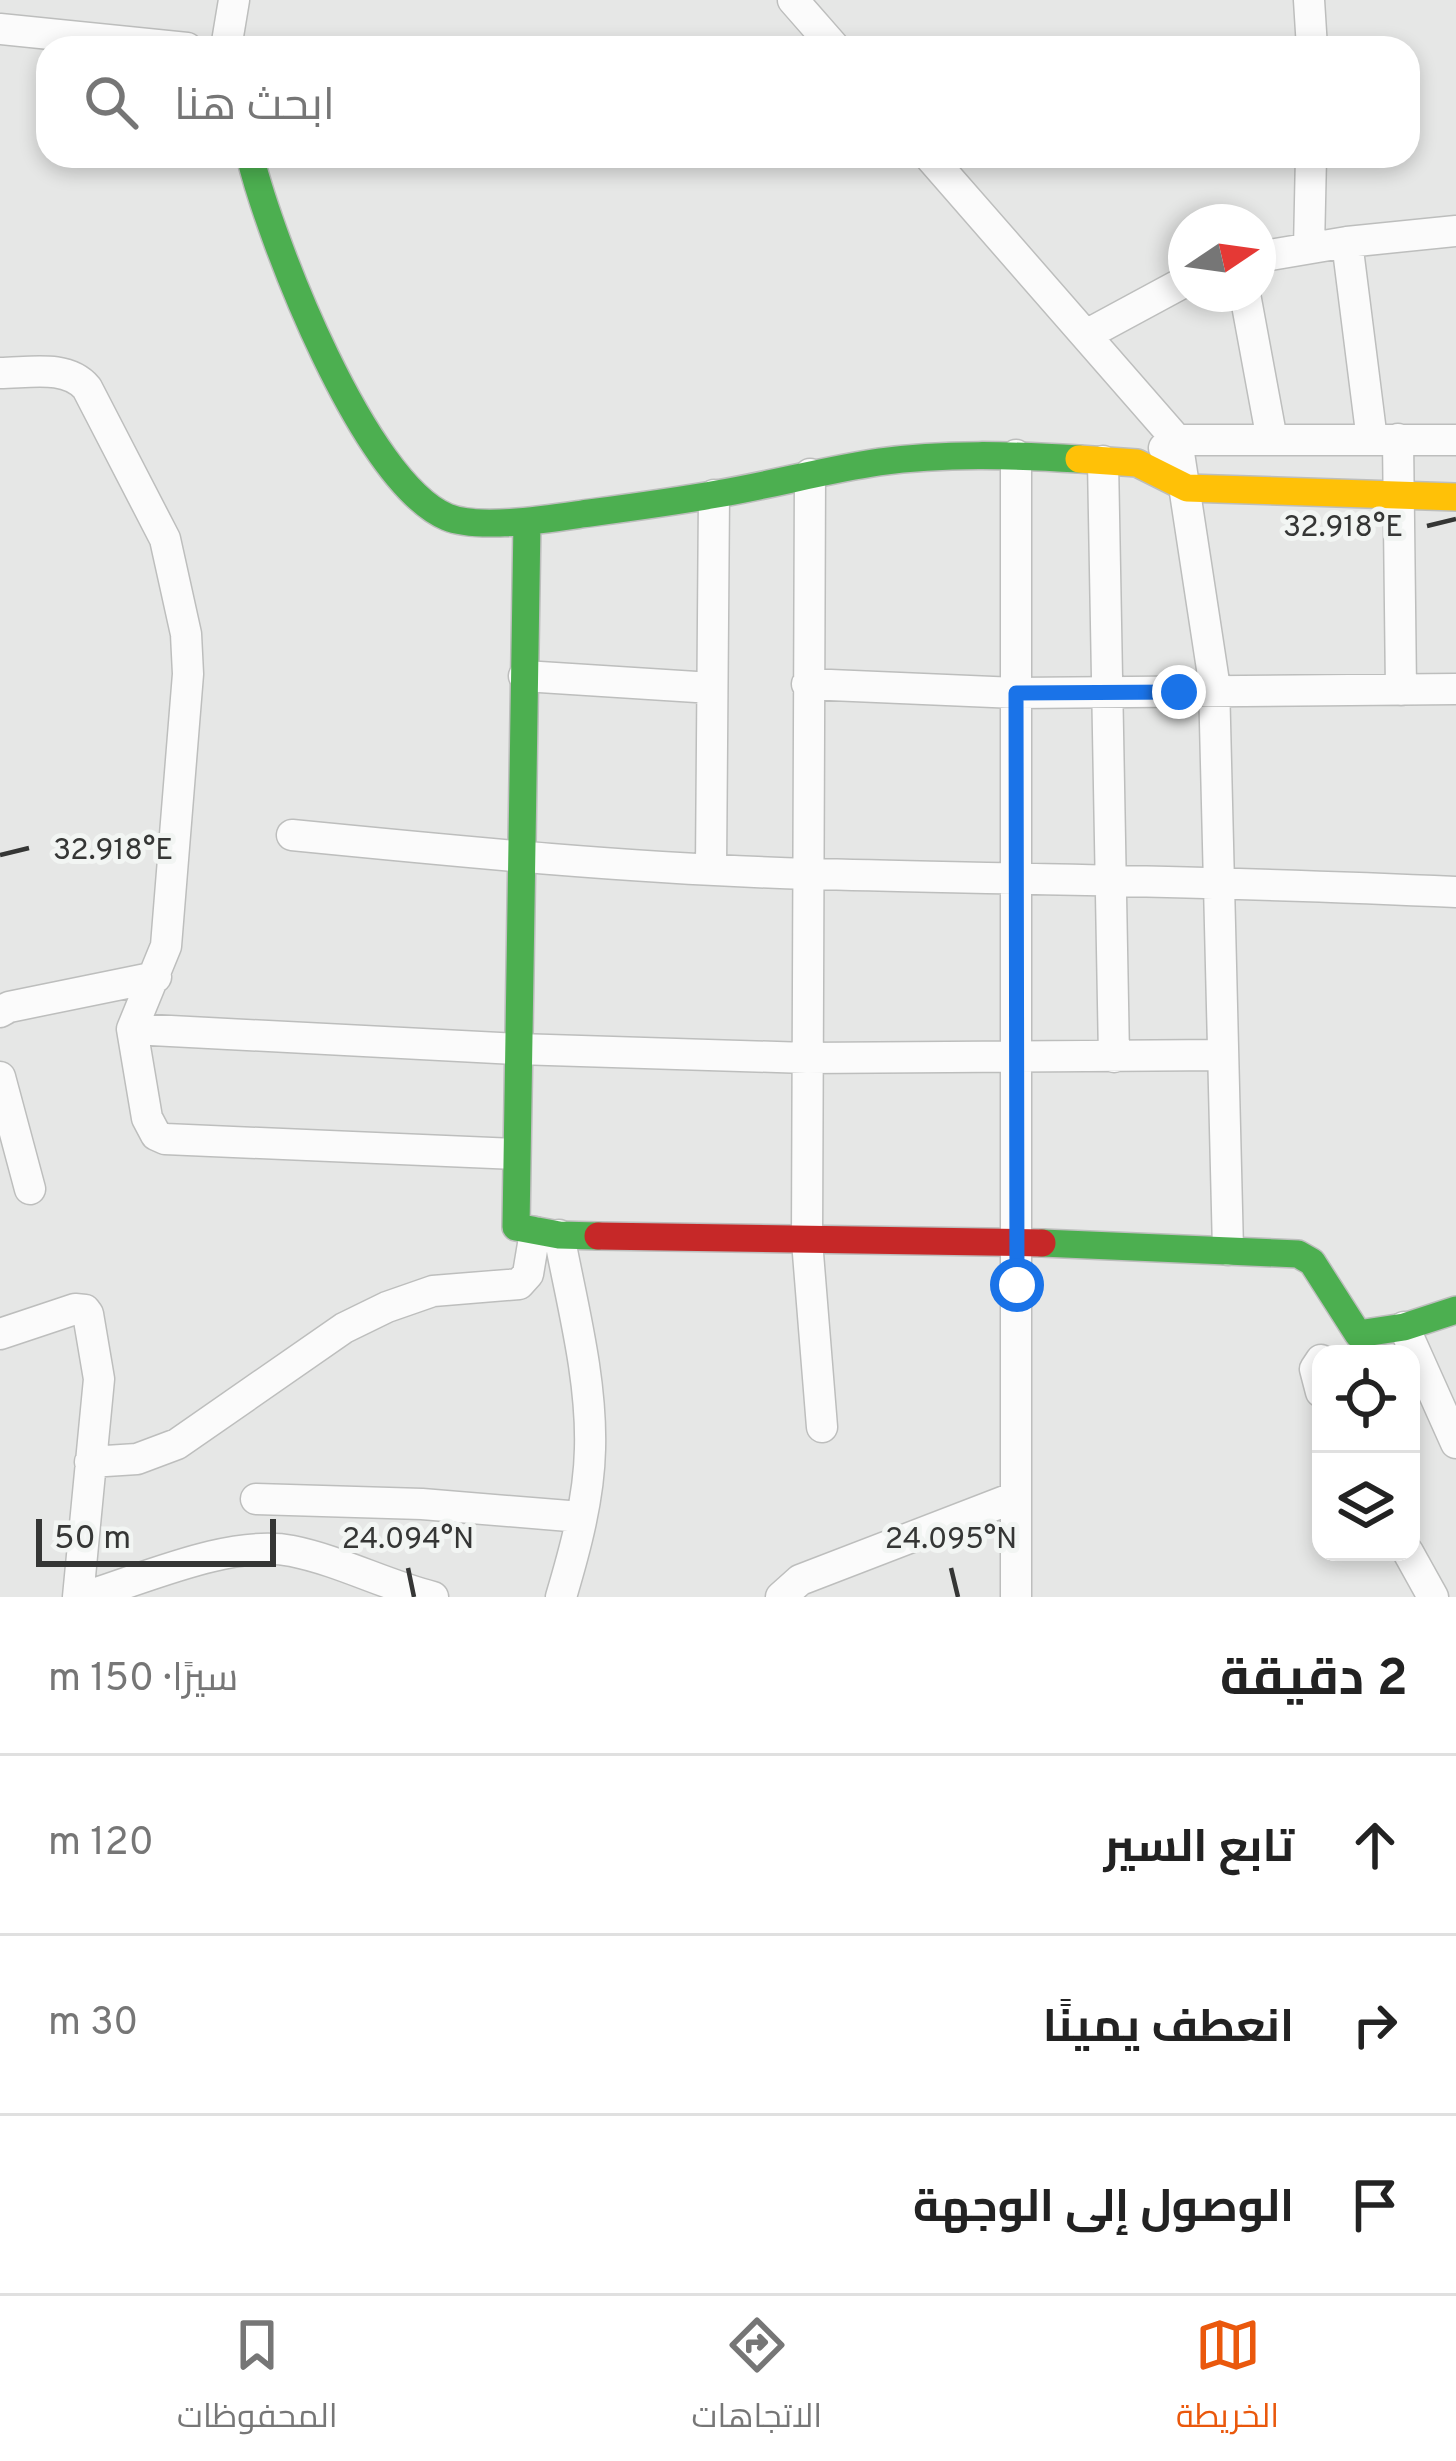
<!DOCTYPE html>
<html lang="ar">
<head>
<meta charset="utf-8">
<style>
	body { margin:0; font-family:Overpass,Cairo,sans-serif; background:#f2f2f2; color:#222; direction:rtl }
	.controls { position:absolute; right:36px; bottom:36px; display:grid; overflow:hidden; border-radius:24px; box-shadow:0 6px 18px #0003 }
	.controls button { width:108px; height:108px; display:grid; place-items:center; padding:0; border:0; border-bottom:3px solid #e0e0e0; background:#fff; color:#222; font:60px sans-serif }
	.compass { position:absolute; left:1168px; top:204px; width:108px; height:108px; border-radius:50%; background:#fff; box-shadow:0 6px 18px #0003; rotate:77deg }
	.scale { position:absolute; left:36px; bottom:30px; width:240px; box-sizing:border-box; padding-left:12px; border:6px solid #353635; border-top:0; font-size:33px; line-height:42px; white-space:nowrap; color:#353635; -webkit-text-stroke:9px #f2f5f3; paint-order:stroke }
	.stop { position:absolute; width:36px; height:36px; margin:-27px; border:9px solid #1a73e8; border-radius:50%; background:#fff }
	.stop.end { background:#1a73e8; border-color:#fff; box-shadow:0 3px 12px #0008 }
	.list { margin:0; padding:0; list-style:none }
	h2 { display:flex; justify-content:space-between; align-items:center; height:156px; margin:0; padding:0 48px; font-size:51px }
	h2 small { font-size:39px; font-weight:400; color:#767676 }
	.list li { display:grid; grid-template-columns:78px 1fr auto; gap:36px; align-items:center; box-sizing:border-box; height:180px; padding:0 48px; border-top:3px solid #e0e0e0 }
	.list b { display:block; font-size:45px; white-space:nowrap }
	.list em { font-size:39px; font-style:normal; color:#767676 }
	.icon { flex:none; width:66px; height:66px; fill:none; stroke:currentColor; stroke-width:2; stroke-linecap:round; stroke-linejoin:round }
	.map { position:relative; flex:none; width:1456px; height:1597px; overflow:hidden; direction:ltr }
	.search { position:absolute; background:#fff; box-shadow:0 6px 18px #0003; left:36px; right:36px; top:36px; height:132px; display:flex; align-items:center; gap:30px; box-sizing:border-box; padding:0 42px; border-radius:36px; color:#767676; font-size:45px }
	.sheet { height:696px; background:#fff }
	nav { display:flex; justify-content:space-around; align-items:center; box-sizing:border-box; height:168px; border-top:3px solid #e0e0e0; background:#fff; font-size:33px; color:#767676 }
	nav a { display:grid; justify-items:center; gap:6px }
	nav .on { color:#ea580c }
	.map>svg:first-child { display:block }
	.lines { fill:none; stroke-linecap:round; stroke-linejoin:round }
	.street-casing { stroke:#bdbebd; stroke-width:33 }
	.fast-casing { stroke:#bdbebd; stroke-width:30 }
	.slow-casing { stroke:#bdbebd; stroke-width:30 }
	.jam-casing { stroke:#bdbebd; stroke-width:30 }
	.street { stroke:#fbfbfb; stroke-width:30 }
	.fast { stroke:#4caf50; stroke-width:27 }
	.slow { stroke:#ffc107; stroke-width:27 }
	.jam { stroke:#c62828; stroke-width:27 }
	.route { stroke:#1a73e8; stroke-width:15 }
	.ticks { fill:none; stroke:#353635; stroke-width:4.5 }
	.ticks-label { font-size:30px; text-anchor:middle; fill:#353635; stroke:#f2f5f3; stroke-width:10; stroke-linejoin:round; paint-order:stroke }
</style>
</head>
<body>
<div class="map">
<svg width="1456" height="1597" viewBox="0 0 1456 1597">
	<rect width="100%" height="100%" fill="#e6e7e6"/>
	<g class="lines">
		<defs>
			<path id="street" d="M793 0 835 48
				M1309 0 1312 48
				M0 29 187 48
				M226 48 234 0
				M929 156 1177 440 1214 682 1228 1250
				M1347 242 1372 440
				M1309 248 1311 156
				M1258 257 1347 242 1456 231
				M1245 294 1272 440
				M1086 335 1186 281
				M0 373C28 373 67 364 87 388L165 539 186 634 188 674 166 946 132 1029 147 1118 156 1135 165 1139 515 1154
				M1398 439 1401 690
				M1164 448 1177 440H1456
				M1016 455V1597
				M1103 461 1114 1057
				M810 474 807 1241 822 1427
				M524 676 712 688
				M807 684 1016 693 1456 689
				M292 835C464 852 637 869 810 874 1025 879 1240 882 1456 892
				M711 868 714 495
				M0 1012 9 1007 156 977
				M132 1029 517 1049 807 1058 1223 1055
				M0 1077 30 1189
				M559 1235C572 1304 592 1378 590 1449 589 1499 575 1550 561 1597
				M1404 1327 1456 1443
				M0 1334 75 1309 85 1310 88 1314 99 1379 78 1597
				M1321 1360 1315 1369 1321 1392
				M90 1462 137 1459 177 1444 344 1328 387 1307 433 1291 519 1284 528 1274 535 1232
				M256 1499 422 1504 581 1517
				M1408 1552 1433 1597
				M84 1597C143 1579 231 1539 292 1551 341 1561 385 1585 433 1597
				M781 1597 800 1580 1013 1498"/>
			<path id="fast" d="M250 156C271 242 364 482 447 517 478 530 548 519 582 514 627 508 673 502 717 494 771 485 825 470 879 462 944 453 1013 455 1079 459
				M527 522 516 1227 559 1235 598 1236
				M1042 1243 1298 1254 1312 1262 1358 1334 1404 1327 1456 1310"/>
			<path id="slow" d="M1079 459 1137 463 1187 488 1456 497"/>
			<path id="jam" d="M598 1236 1042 1243"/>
		</defs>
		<!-- street casing -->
		<use href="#street" class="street-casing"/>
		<!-- fast casing -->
		<use href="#fast" class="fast-casing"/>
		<!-- slow casing -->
		<use href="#slow" class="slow-casing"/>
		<!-- jam casing -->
		<use href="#jam" class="jam-casing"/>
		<!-- street -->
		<use href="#street" class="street"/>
		<!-- fast -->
		<use href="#fast" class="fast"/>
		<!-- slow -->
		<use href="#slow" class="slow"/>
		<!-- jam -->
		<use href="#jam" class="jam"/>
	</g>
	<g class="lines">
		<!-- route -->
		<path class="route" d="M1017 1285 1016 693 1179 692"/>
	</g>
	<!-- ticks -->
	<path class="ticks" d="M1427 526 1456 519M0 855 29 848M408 1568 414 1597M951 1568 958 1597"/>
	<g class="ticks-label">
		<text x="1343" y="536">32.918°E</text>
		<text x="113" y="859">32.918°E</text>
		<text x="408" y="1548">24.094°N</text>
		<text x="951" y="1548">24.095°N</text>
	</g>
</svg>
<div class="controls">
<button><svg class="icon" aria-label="locate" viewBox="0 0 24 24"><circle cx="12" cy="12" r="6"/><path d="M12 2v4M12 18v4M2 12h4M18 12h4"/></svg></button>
<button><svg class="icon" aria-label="layers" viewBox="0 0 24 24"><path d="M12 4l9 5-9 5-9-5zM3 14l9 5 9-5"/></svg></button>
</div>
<svg class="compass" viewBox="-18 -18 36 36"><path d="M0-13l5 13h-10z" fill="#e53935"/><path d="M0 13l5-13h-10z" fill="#767676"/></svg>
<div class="scale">50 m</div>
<div class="stop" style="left:1017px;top:1285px"></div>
<div class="stop end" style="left:1179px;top:692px"></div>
<div class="search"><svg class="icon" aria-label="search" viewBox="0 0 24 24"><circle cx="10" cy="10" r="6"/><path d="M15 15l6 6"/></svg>ابحث هنا</div>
</div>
<section class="sheet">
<h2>2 دقيقة<small>سيرًا · 150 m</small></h2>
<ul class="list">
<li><svg class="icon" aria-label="ahead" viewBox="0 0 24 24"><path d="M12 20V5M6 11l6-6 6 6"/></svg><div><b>تابع السير</b></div><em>120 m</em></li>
<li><svg class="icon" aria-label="right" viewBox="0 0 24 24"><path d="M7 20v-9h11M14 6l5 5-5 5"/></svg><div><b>انعطف يمينًا</b></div><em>30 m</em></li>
<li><svg class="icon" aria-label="arrive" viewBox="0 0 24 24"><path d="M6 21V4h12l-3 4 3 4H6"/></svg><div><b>الوصول إلى الوجهة</b></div></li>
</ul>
</section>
<nav>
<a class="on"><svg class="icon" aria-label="map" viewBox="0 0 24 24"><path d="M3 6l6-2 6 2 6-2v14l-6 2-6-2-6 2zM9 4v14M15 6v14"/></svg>الخريطة</a>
<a><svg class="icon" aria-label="directions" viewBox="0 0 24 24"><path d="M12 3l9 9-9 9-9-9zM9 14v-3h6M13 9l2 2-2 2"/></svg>الاتجاهات</a>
<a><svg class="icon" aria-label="saved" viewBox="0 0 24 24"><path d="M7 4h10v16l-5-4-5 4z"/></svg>المحفوظات</a>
</nav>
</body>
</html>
